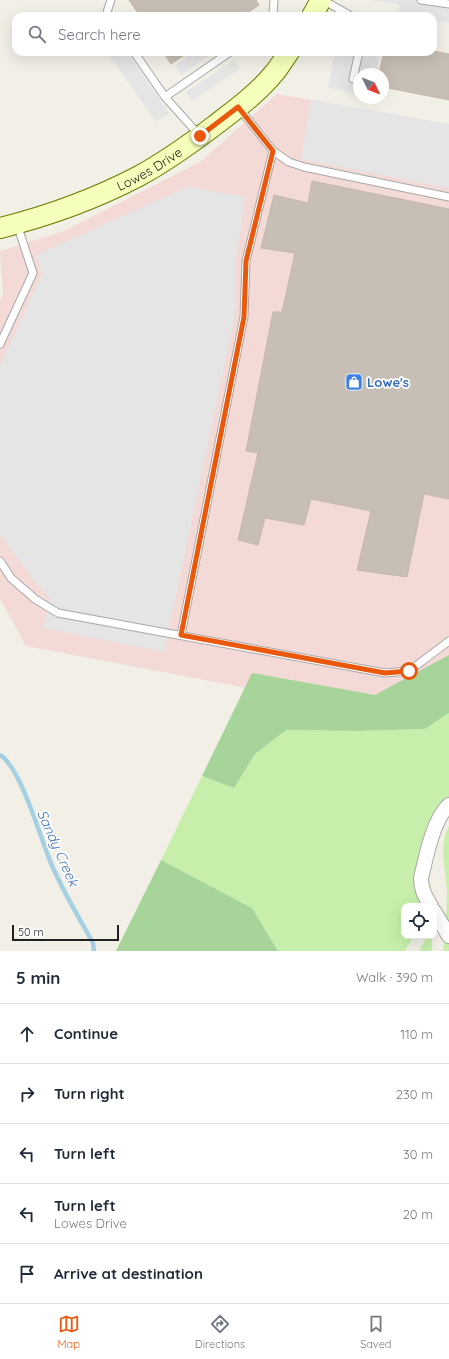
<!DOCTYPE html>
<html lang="en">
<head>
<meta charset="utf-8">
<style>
	body { margin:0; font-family:Quicksand,sans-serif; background:#f2f2f3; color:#1f2937 }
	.controls { position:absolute; right:12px; bottom:12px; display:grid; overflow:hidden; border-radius:8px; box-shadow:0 4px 16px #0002 }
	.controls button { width:36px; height:36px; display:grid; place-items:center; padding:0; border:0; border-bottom:1px solid #e0e1e3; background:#fff; color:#1f2937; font:20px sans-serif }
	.compass { position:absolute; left:353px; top:68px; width:36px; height:36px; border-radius:50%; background:#fff; box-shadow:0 4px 16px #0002; rotate:133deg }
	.scale { position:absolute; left:12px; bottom:10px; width:107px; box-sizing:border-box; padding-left:4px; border:2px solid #212121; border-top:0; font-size:11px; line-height:14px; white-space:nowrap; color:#212121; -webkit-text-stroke:3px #fff; paint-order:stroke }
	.stop { position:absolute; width:12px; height:12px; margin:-9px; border:3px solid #ea580c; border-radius:50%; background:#fff }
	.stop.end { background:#ea580c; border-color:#fff; box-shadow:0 1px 4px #0008 }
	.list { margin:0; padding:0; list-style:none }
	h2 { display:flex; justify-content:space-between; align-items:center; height:52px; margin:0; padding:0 16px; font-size:17px }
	h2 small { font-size:13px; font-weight:400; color:#747a83 }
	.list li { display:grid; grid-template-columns:26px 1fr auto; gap:12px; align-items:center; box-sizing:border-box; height:60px; padding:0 16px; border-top:1px solid #e0e1e3 }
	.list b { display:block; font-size:15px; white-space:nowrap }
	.list p { margin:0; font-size:13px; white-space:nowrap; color:#747a83 }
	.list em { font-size:13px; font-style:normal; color:#747a83 }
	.icon { flex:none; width:22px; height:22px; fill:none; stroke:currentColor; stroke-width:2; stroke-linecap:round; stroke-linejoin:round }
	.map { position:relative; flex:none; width:449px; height:951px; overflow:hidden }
	.search { position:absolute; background:#fff; box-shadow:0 4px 16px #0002; left:12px; right:12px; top:12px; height:44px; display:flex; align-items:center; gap:10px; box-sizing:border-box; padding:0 14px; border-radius:12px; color:#747a83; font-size:15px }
	.sheet { height:352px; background:#fff }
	nav { display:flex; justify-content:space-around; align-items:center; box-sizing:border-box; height:56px; border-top:1px solid #e0e1e3; background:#fff; font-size:11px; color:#747a83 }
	nav a { display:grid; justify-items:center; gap:2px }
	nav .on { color:#ea580c }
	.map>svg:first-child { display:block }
	.commercial { fill:#f3dad6 }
	.grass { fill:#c7efab }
	.forest { fill:#a6d499 }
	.parking { fill:#e5e5e5 }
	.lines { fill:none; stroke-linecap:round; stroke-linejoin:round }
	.stream { stroke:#a5d0e2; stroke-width:4.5 }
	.building { fill:#c7bfb6; stroke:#c5b7a8 }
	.lane-casing { stroke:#a8a8a8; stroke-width:9 }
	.street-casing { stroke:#a8a8a8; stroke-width:16 }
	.secondary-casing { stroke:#698000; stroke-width:22 }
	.lane { stroke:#fff; stroke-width:7 }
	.street { stroke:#fff; stroke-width:14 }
	.secondary { stroke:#f5feba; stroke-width:20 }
	.route { stroke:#ea580c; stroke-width:5 }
	.labels { text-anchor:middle; stroke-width:3.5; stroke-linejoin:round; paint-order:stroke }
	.street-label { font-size:13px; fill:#212121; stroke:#fff }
	.shop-label { font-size:13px; font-weight:bold; fill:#366cbe; stroke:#fff; text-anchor:start }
	.water-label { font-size:14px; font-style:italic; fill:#4576b9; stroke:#fff }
</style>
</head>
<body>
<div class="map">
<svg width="449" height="951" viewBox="0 0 449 951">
	<rect width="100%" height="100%" fill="#f2efe7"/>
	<!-- commercial -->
	<path class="commercial" d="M277 94 449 124V678L388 715 26 646 0 599V300L3 294 0 251 64 231 200 162Z"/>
	<!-- grass -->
	<path class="grass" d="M449 713V802L430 820 423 846 431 887 426 906H404V936H414L405 951H278L252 908 161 860 202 776 234 788 255 754 286 730 356 731 425 729Z
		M449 826V951H443C445 931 447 912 447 892 446 870 438 846 449 826Z
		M427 936H432V951H419Z"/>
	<!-- forest -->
	<path class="forest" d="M449 655V713L425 729 356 731 286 730 255 754 234 788 202 776 252 673 375 695Z
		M161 860 252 908 278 951H116Z"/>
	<!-- parking -->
	<path class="parking" d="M367 0H449V23L433 21V16H398L399 4Z
		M107 52H127L169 113 156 122Z
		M195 52H215L181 75 175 65Z
		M335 52H380L376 74H359V93L328 88Z
		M234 60 240 69 192 101 186 92Z
		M311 100 449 124V188L301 159Z
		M187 187 245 197 235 265V315L164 652 43 628 50 598 37 584 0 535V366L42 274 36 255Z"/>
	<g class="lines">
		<!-- stream -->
		<path class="stream" d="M0 755C22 768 42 845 54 870 65 895 80 919 93 943L94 951"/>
	</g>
	<!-- building -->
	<path class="building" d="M129 0H256L259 5 243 16H140Z
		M433 51 449 54V100L383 87V74H379L384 52Z
		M163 52H189L171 64Z
		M312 181 449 209V499L424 494 407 577 357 570 371 511 311 499 304 525 265 518 258 545 238 540 258 453 246 451 273 312H282L295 253 261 248 274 195 308 203Z"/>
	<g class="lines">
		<defs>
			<path id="lane" d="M323 0 351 16
				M421 0 449 4
				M109 16 107 12 111 0
				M272 16 273 14 274 0
				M134 52 165 97 199 135
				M353 79 359 52
				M165 97 230 52
				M239 108 273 151 289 162 304 167 449 197
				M0 344 33 273 17 224
				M0 561 11 578 35 599 58 613 385 673 409 671 449 641
				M181 635 244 317 246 261 273 151"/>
			<path id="street" d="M431 906C425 896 421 890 421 878 426 858 433 819 449 805
				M434 911 449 936"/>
			<g id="secondary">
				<path d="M312 16 321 0"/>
				<path id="s1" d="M0 228C48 216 95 199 139 176 165 162 190 144 214 126 236 109 258 93 275 72 280 66 284 59 289 52"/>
			</g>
		</defs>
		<!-- lane casing -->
		<use href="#lane" class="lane-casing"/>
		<!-- street casing -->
		<use href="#street" class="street-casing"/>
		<!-- secondary casing -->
		<use href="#secondary" class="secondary-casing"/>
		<!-- lane -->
		<use href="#lane" class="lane"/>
		<!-- street -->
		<use href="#street" class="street"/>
		<!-- secondary -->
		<use href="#secondary" class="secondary"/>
	</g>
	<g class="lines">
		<!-- route -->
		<path class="route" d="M200 136 238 107 273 151 246 261 244 317 181 635 385 673 409 671"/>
	</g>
	<!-- icons -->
	<defs>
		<symbol id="shop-square" viewBox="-11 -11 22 22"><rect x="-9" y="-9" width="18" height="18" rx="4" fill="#3f7fe0" stroke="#fff"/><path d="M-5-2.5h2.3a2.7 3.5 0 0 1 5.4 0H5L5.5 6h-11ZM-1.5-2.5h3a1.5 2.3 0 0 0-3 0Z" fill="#fff"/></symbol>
	</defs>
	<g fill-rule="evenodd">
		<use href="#shop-square" x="344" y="372" width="20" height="20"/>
	</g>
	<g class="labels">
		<!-- street labels -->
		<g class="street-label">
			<text dy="5" stroke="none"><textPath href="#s1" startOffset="161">Lowes Drive</textPath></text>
		</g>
		<!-- shop labels -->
		<g class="shop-label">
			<text x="367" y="387">Lowe's</text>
		</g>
		<!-- water labels -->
		<g class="water-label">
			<text transform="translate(58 848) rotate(66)" y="5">Sandy Creek</text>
		</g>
	</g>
</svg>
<div class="controls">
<button><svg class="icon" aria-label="locate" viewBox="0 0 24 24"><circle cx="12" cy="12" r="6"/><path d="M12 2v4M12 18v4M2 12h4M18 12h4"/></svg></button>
</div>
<svg class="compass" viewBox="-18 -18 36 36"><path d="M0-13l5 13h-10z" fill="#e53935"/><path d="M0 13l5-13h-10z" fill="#747a83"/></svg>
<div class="scale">50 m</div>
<div class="stop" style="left:409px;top:671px"></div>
<div class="stop end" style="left:200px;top:136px"></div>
<div class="search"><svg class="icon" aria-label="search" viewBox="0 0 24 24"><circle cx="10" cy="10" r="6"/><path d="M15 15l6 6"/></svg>Search here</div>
</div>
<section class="sheet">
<h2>5 min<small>Walk · 390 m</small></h2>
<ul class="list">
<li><svg class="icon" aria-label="ahead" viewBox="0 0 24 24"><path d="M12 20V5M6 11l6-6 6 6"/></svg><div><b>Continue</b></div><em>110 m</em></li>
<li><svg class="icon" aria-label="right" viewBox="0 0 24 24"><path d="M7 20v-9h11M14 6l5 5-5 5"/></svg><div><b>Turn right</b></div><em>230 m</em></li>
<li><svg class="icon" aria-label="left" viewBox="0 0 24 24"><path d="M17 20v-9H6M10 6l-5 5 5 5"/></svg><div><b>Turn left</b></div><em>30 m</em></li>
<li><svg class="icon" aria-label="left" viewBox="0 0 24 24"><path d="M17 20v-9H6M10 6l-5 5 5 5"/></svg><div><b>Turn left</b><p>Lowes Drive</p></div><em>20 m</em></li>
<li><svg class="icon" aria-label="arrive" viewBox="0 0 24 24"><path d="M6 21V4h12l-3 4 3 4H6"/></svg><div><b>Arrive at destination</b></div></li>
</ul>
</section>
<nav>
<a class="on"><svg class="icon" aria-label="map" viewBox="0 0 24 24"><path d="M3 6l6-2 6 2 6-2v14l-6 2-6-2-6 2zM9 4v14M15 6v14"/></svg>Map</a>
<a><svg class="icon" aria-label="directions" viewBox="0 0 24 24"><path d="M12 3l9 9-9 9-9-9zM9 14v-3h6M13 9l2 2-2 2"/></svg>Directions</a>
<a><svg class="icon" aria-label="saved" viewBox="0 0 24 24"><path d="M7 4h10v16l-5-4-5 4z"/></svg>Saved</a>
</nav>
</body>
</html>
